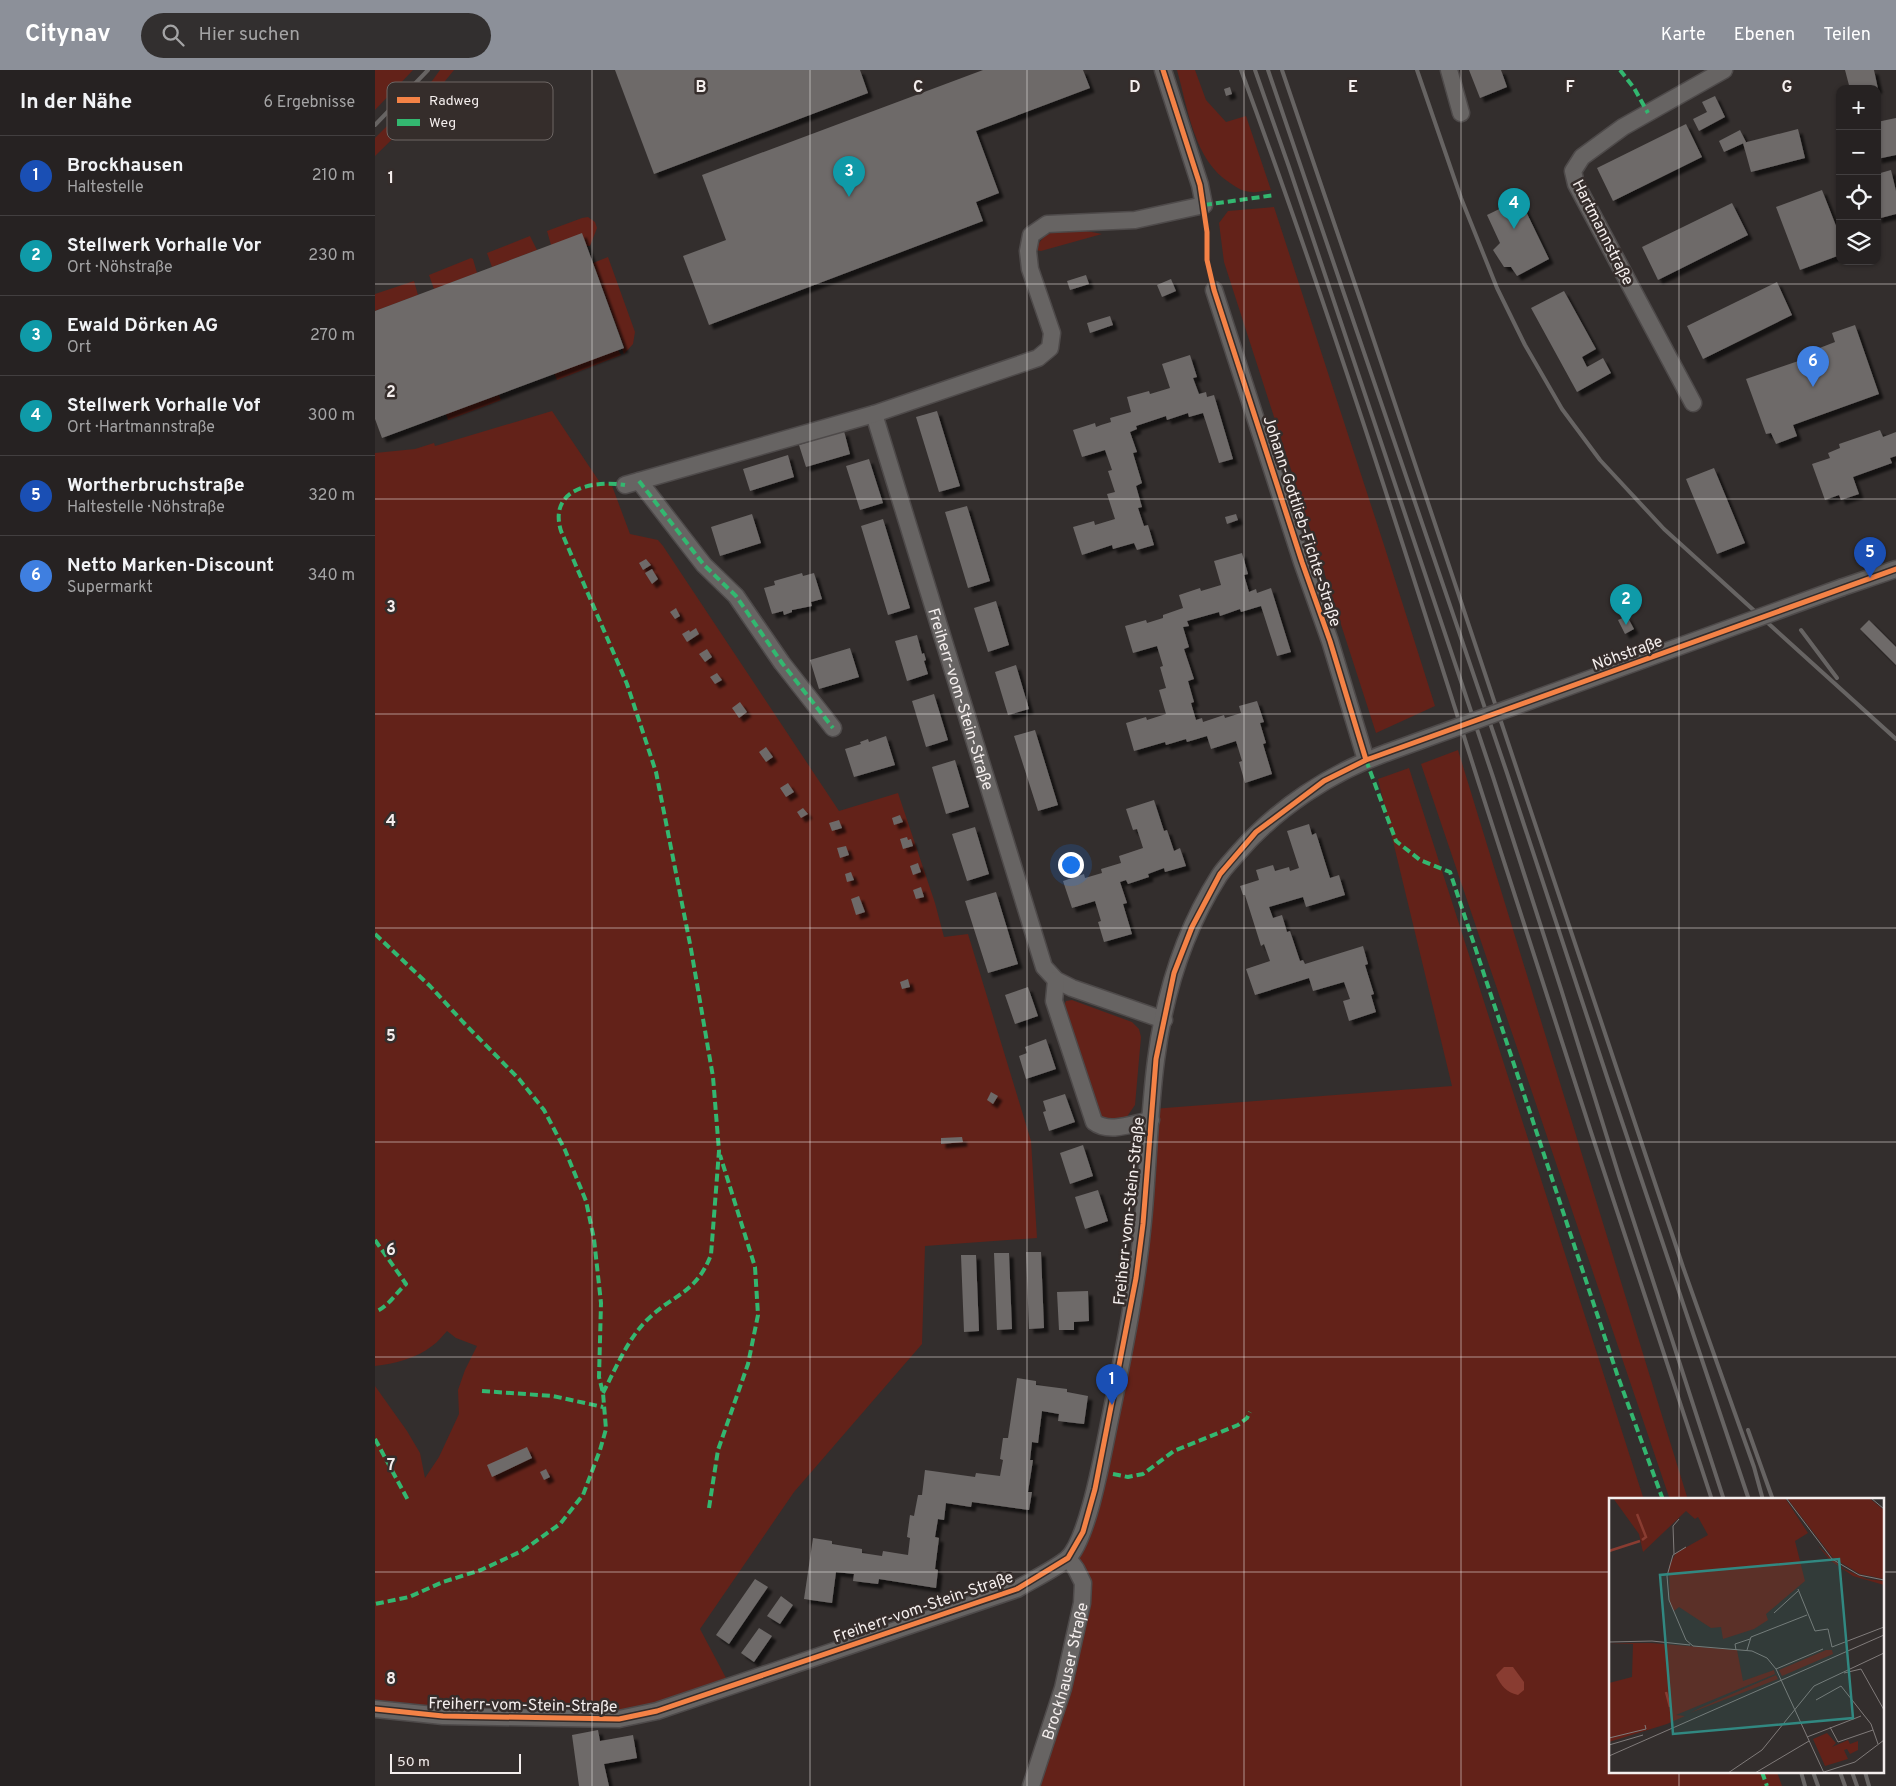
<!DOCTYPE html>
<html lang="de">
<head>
<meta charset="utf-8">
<style>
	body { margin:0; font-family:Overpass,sans-serif; background:#322f2f; color:#f1f3f6 }
	.controls { position:absolute; right:15px; top:15px; display:grid; overflow:hidden; border-radius:10px; box-shadow:0 1px 4px #0004 }
	.controls button { width:45px; height:45px; display:grid; place-items:center; padding:0; border:0; border-bottom:1px solid #423f40; background:#262222; color:#f1f3f6; font:25px sans-serif }
	.scale { position:absolute; left:15px; bottom:12px; width:131px; box-sizing:border-box; padding-left:5px; border:2px solid #f4eeed; border-top:0; font-size:14px; line-height:18px; white-space:nowrap; color:#f4eeed; -webkit-text-stroke:4px #352d2b; paint-order:stroke }
	.you { position:absolute; left:695px; top:794px; width:18px; height:18px; margin:-12px; border:4px solid #fff; border-radius:50%; background:#1a73e8; box-shadow:0 0 0 8px #1a73e833 }
	.badge { display:grid; place-items:center; width:32px; height:32px; border-radius:50%; background:#8c9099; color:#fff; font-size:16px; font-weight:700 }
	.pin { position:absolute; translate:-50% -41px; filter:drop-shadow(0 1px 2px #0008) }
	.pin::after { content:''; position:absolute; top:26px; width:18px; height:15px; background:inherit; clip-path:polygon(0 0,100% 0,50% 100%) }
	.list { margin:0; padding:0; list-style:none }
	h2 { display:flex; justify-content:space-between; align-items:center; height:65px; margin:0; padding:0 20px; font-size:21px }
	h2 small { font-size:16px; font-weight:400; color:#a4a4a5 }
	.list li { display:grid; grid-template-columns:32px 1fr auto; gap:15px; align-items:center; box-sizing:border-box; height:80px; padding:0 20px; border-top:1px solid #423f40 }
	.list b { display:block; font-size:19px; white-space:nowrap }
	.list p { margin:0; font-size:16px; white-space:nowrap; color:#a4a4a5 }
	.list em { font-size:16px; font-style:normal; color:#a4a4a5 }
	.icon { flex:none; width:28px; height:28px; fill:none; stroke:currentColor; stroke-width:2; stroke-linecap:round; stroke-linejoin:round }
	.map { position:relative; flex:none; width:1521px; height:1716px; overflow:hidden }
	header { display:flex; align-items:center; gap:30px; box-sizing:border-box; height:70px; padding:0 25px; background:#8c9099; color:#fff }
	header strong { font-size:24px }
	nav { display:flex; gap:28px; margin-inline-start:auto; font-size:18px }
	.search { width:350px; height:45px; background:#322f2f; display:flex; align-items:center; gap:12px; box-sizing:border-box; padding:0 18px; border-radius:28px; color:#a4a4a5; font-size:19px }
	main { display:flex }
	aside { flex:1; background:#262222 }
	.map>svg:first-child { display:block }
	.green { fill:#632219 }
	.water { fill:#893c31 }
	.building { fill:#6e6a69; filter:url(#shadow) }
	.lines { fill:none; stroke-linecap:round; stroke-linejoin:round }
	.street-casing { stroke:#4e4a4a; stroke-width:19 }
	.street { stroke:#676463; stroke-width:16 }
	.rail { stroke:#676463; stroke-width:4 }
	.street-bridge-casing { stroke:#4e4a4a; stroke-width:19; stroke-linecap:butt }
	.street-bridge { stroke:#676463; stroke-width:16 }
	.quiet { stroke:#33b770; stroke-width:4; stroke-dasharray:8 4; stroke-linecap:butt }
	.cycleway-casing { stroke:#352d2b; stroke-width:8 }
	.cycleway { stroke:#f48246; stroke-width:5 }
	.grid { fill:none; stroke:#f4eeed; stroke-width:1; stroke-opacity:0.55 }
	.labels { text-anchor:middle; stroke-width:5; stroke-linejoin:round; paint-order:stroke }
	.street-label { font-size:16px; fill:#f4eeed; stroke:#352d2b }
	.inset-river { fill:none; stroke:#893c31; stroke-width:2.5 }
	.inset-road { fill:none; stroke:#807b7a; stroke-width:1 }
	.view { fill:#318881; fill-opacity:0.15; stroke:#318881; stroke-width:2.5 }
	.inset-edge { fill:none; stroke:#f4eeed; stroke-width:2.5 }
	.key { fill:#352d2b; stroke:#6e6765; stroke-width:1 }
	.key-label { font-size:14px; fill:#f4eeed }
	.grid-label { font-size:16px; text-anchor:middle; font-weight:bold; fill:#f4eeed; stroke:#352d2b; stroke-width:5; stroke-linejoin:round; paint-order:stroke }
</style>
</head>
<body>
<header>
<strong>Citynav</strong>
<div class="search"><svg class="icon" aria-label="search" viewBox="0 0 24 24"><circle cx="10" cy="10" r="6"/><path d="M15 15l6 6"/></svg>Hier suchen</div>
<nav><a>Karte</a><a>Ebenen</a><a>Teilen</a></nav>
</header>
<main>
<aside>
<h2>In der Nähe<small>6 Ergebnisse</small></h2>
<ul class="list">
<li><span class="badge" style="background:#1a4fb4">1</span><div><b>Brockhausen</b><p>Haltestelle</p></div><em>210 m</em></li>
<li><span class="badge" style="background:#0f9aa8">2</span><div><b>Stellwerk Vorhalle Vor</b><p>Ort · Nöhstraße</p></div><em>230 m</em></li>
<li><span class="badge" style="background:#0f9aa8">3</span><div><b>Ewald Dörken AG</b><p>Ort</p></div><em>270 m</em></li>
<li><span class="badge" style="background:#0f9aa8">4</span><div><b>Stellwerk Vorhalle Vof</b><p>Ort · Hartmannstraße</p></div><em>300 m</em></li>
<li><span class="badge" style="background:#1a4fb4">5</span><div><b>Wortherbruchstraße</b><p>Haltestelle · Nöhstraße</p></div><em>320 m</em></li>
<li><span class="badge" style="background:#3f7fe0">6</span><div><b>Netto Marken-Discount</b><p>Supermarkt</p></div><em>340 m</em></li>
</ul>
</aside>
<div class="map">
<svg width="1521" height="1716" viewBox="0 0 1521 1716">
	<defs>
		<filter id="shadow"><feDropShadow dx="4.5" dy="4.5" stdDeviation="1" flood-color="#0009"/></filter>
	</defs>
	<rect width="100%" height="100%" fill="#332e2d"/>
	<!-- green -->
	<path class="green" d="M0 0H38L0 40Z
		M65 0H79L45 42 0 86V68L57 11Z
		M802 0H820L831 30 851 52 871 46 896 120C890 120 883 123 877 122 869 122 862 118 855 113 819 90 813 39 802 0Z
		M899 137 1009 475 1060 636 1001 663 849 192 844 153 853 141Z
		M213 147 220 152 222 158 215 176 176 175 172 161 207 148Z
		M701 159 727 164 666 181 661 180C668 160 683 160 701 159Z
		M155 166 162 180 117 197 112 183Z
		M233 187 260 262 258 274 249 284 247 279 249 277 218 193Z
		M96 188 98 189 102 203 59 219 54 205Z
		M39 211 43 225 0 241V224Z
		M243 280 246 285 182 310 179 303Z
		M124 325 126 330 73 350 71 344Z
		M177 341 226 414 236 413 255 464 283 470 288 476 464 741 523 723 560 833 569 867 593 864 656 1071 662 1168 550 1176 547 1274 419 1422 325 1559 351 1608 282 1639 244 1648 0 1638V1316L32 1361 45 1383 50 1408 64 1387 84 1344 83 1320 90 1300 102 1276 81 1268 72 1261C67 1266 63 1272 57 1276 42 1288 19 1294 0 1296V383L40 379 59 373 60 376Z
		M1083 680 1292 1362 1313 1430H1295L1046 694Z
		M1034 698 1269 1430H1235V1702H1402L1407 1716H666L667 1687 707 1533 693 1488 737 1335 777 1039 1077 1016 1003 709Z
		M697 930 757 952 764 959 766 967 760 1035 751 1048 730 1050 724 1047 689 936 691 931Z"/>
	<!-- water -->
	<path class="water" d="M1129 1597H1138L1149 1612V1620L1143 1625C1131 1622 1126 1616 1121 1605Z"/>
	<!-- building -->
	<path class="building" d="M240 0H485L493 23 279 104Z
		M608 0H708L715 18 601 61 624 123 601 132 608 151 334 255 308 186 351 170 327 105Z
		M1094 0H1126L1132 17 1105 28Z
		M1470 0H1499L1503 19H1475Z
		M855 17 857 24 851 26 849 19Z
		M1340 26 1350 47 1324 61 1318 49 1332 42 1327 32Z
		M1521 48V85L1502 89V52Z
		M1311 54 1327 87 1238 131 1222 98Z
		M1423 59 1430 88 1376 102 1368 73Z
		M1365 60 1371 72 1349 82 1344 71Z
		M1516 100 1521 121V144L1502 149V104Z
		M1447 120 1465 166V185L1425 200 1401 137Z
		M1145 129 1174 189 1142 206 1136 197H1129L1118 180 1125 173 1112 145Z
		M1357 133 1373 165 1283 210 1267 177Z
		M207 163 249 278 7 368 0 349V241Z
		M711 205 714 214 695 220 692 211Z
		M796 209 801 221 787 227 782 215Z
		M1402 212 1417 245 1328 289 1312 256Z
		M1189 221 1221 279 1207 287 1212 297 1228 288 1236 303 1202 322 1156 238Z
		M735 246 738 255 715 263 712 253Z
		M1480 255 1504 324 1418 355 1422 366 1401 374 1396 363 1391 364 1371 309 1444 284 1442 279 1460 272 1457 263Z
		M815 285 822 307 818 308 824 324 831 322 832 327 839 325 858 389 844 393 828 343 814 347 813 343 792 350 791 346 761 356 762 359 755 362 762 382 758 383 767 413 761 416 767 437 763 438 769 456 773 455 779 475 762 480 759 473 738 479 737 475 707 485 698 457 719 451 720 455 740 449 732 424 740 422 733 401 737 400 730 380 707 387 698 360 720 353 721 357 726 355 736 352 735 348 756 342 752 327 774 321 775 324 795 318 787 294Z
		M562 341 585 416 564 422 541 347Z
		M1505 360 1508 367 1521 362V386L1515 388 1517 393 1478 407 1484 424 1466 430 1464 425 1450 430 1437 394 1455 388 1453 383 1465 378 1464 374Z
		M469 361 475 384 431 397 424 375Z
		M413 385 419 407 375 421 368 399Z
		M494 389 508 433 485 440 471 396Z
		M1339 398 1370 473 1342 484 1311 409Z
		M592 436 615 511 593 518 570 442Z
		M377 444 386 473 345 486 336 457Z
		M861 444 863 450 852 454 850 447Z
		M508 449 535 538 513 545 486 456Z
		M867 483 873 504 869 505 874 522 881 519 882 523 896 518 916 582 902 586 886 536 866 542 865 539 845 546 844 542 812 551 814 556 808 557 814 577 809 579 819 609 813 611 819 632 816 633 821 650 827 648 828 652 849 645 850 648 866 643 864 636 882 631 889 652 885 653 891 673 888 674 897 704 870 713 864 692 867 691 861 671 836 679 832 666 812 672 811 669 791 675 790 672 759 681 751 653 771 647 772 650 791 644 784 620 791 618 785 597 788 596 782 576 758 583 750 556 771 550 772 553 788 548V545L808 538 804 525 825 518 826 521 846 515 839 491Z
		M271 489 276 495 268 500 264 493Z
		M277 499 283 509 277 514 270 503Z
		M427 503 428 506 439 503 447 529 436 532 437 536 417 540V542L409 545 408 541 397 544 389 518 400 515 399 511Z
		M621 531 634 575 613 582 599 538Z
		M301 538 305 546 300 549 295 542Z
		M1252 546 1259 559 1250 564 1243 550Z
		M1494 550 1521 577V595L1485 559Z
		M321 558 324 564 312 572 307 564 314 560 315 562Z
		M542 565 547 584 549 583 551 590 549 591 553 604 532 611 520 571Z
		M475 578 484 607 444 619 435 590Z
		M332 579 337 587 330 592 324 584Z
		M641 595 654 639 633 645 620 602Z
		M342 603 347 610 340 614 335 607Z
		M559 624 573 670 551 677 537 631Z
		M365 632 372 642 364 648 357 638Z
		M660 660 683 735 663 741 639 666Z
		M511 666 520 695 479 707 470 679 486 674 485 672 493 669 494 672Z
		M391 677 398 687 391 692 384 682Z
		M580 690 594 737 571 744 557 697Z
		M413 713 419 722 411 727 405 718Z
		M779 730 789 761 792 760 799 781 805 778 811 796 790 802 789 798 773 804 774 807 753 814 751 810 745 812 752 833 748 834 757 864 729 872 723 852 726 851 720 831 697 838 688 811 709 804 710 808 727 803 726 799 746 793 744 786 768 778 762 759 758 760 751 739Z
		M428 738 433 744 426 748 422 742Z
		M525 745 528 752 519 755 517 748Z
		M464 750 467 758 457 761 454 753Z
		M934 754 937 765 941 763 955 808 964 805 970 825 931 837 928 827 894 837 898 848 907 845 912 862 915 861 925 891 928 890 930 894 988 876 993 894 990 895 999 924 996 925 1001 942 974 951 968 931 975 929 969 912 938 921 934 908 880 925 871 899 895 891 889 874 886 876 870 825H868L865 816 884 810 881 800 898 795 900 801 914 797 915 801 924 798 912 761Z
		M600 757 614 804 592 811 577 764Z
		M532 767 533 770 536 769 538 776 528 779 525 769Z
		M471 776 474 785 465 788 462 778Z
		M543 793 546 802 538 805 535 796Z
		M476 802 479 810 472 812 470 804Z
		M546 817 549 827 541 829 538 820Z
		M621 822 643 894 613 903 590 831Z
		M484 826 490 842 481 845 476 829Z
		M533 909 535 917 527 919 525 912Z
		M653 917 663 946 640 954 630 925Z
		M671 969 681 999 651 1009 644 986 652 983 650 977Z
		M616 1022 623 1026 618 1034 612 1030Z
		M690 1024 700 1052 674 1061 668 1042 671 1041 668 1031Z
		M587 1067 588 1072 566 1074V1068Z
		M708 1075 718 1106 695 1114 685 1083Z
		M723 1120 733 1151 710 1159 700 1127Z
		M651 1182H666L669 1258 654 1259Z
		M619 1183H634L637 1259 622 1260Z
		M586 1185H601L604 1261 589 1262Z
		M713 1221 714 1251 699 1252V1260H684L682 1222Z
		M642 1308 661 1311V1315L692 1319V1322L713 1326 709 1354 683 1351 684 1344 667 1341 663 1373 657 1372 655 1390H658L653 1422H657L654 1440 597 1432 596 1437 571 1433 569 1450 563 1449 560 1467 564 1468 560 1499 563 1500 561 1518 504 1509 503 1514 478 1511 479 1504 461 1502 457 1533 429 1529 438 1468 457 1471V1474L487 1479V1483L507 1486 508 1481 533 1485 535 1468 532 1467 535 1445 539 1446 543 1425H547L550 1400 600 1407 601 1403 625 1406 628 1390 625 1389 628 1368H633Z
		M152 1377 157 1388 117 1407 112 1395Z
		M171 1399 175 1407 169 1410 165 1402Z
		M380 1509 393 1517 354 1574 341 1565Z
		M406 1526 418 1535 405 1554 392 1546Z
		M384 1558 397 1566 379 1592 366 1583Z
		M223 1660 225 1671 258 1665 262 1688 229 1694 234 1716H204L197 1665Z"/>
	<g class="lines">
		<defs>
			<g id="street">
				<path d="M1074 0 1086 43"/>
				<path d="M839 220 927 492 955 571 991 690"/>
				<path d="M1318 333 1201 114 1198 101 1207 87 1248 57 1349 0"/>
				<path id="s1" d="M499 344 669 897 681 910 697 918 789 950"/>
				<path d="M264 411 329 495 361 526 407 593 458 658"/>
				<path d="M250 415 499 344 663 288 675 278 677 263 655 199 653 181 656 165 672 154 760 150 829 135 825 115 788 0"/>
				<path d="M1468 517 1521 499"/>
				<path d="M681 910 679 931 719 1052C734 1064 759 1053 776 1050"/>
				<path d="M0 1639 68 1646 244 1649 282 1641 642 1519C657 1510 678 1500 692 1489 714 1469 729 1376 736 1344 749 1281 762 1216 768 1151 773 1098 774 1043 781 990 789 926 809 861 844 806 849 798 857 790 863 783 902 738 955 703 1011 683"/>
				<path id="s2" d="M656 1716 688 1618 707 1533 708 1513 701 1499 693 1488"/>
			</g>
		</defs>
		<!-- street casing -->
		<use href="#street" class="street-casing"/>
		<!-- street -->
		<use href="#street" class="street"/>
		<!-- rail -->
		<path class="rail" d="M866 0C953 236 1029 477 1105 717 1181 955 1258 1193 1337 1430
			M880 0 914 97 1118 707 1186 919 1245 1109 1349 1430
			M893 0 1132 703 1234 1013 1374 1430
			M907 0 988 238 1308 1197 1379 1397 1388 1430
			M1042 0 1086 128 1122 218 1150 275 1187 339 1225 390 1289 459 1521 669
			M0 55 53 0
			M1426 560 1462 608
			M1373 1360 1398 1430
			M1426 1702 1430 1716
			M1438 1702 1443 1716
			M1465 1702 1470 1716
			M1477 1702 1482 1716
			M1490 1702 1494 1716"/>
		<defs>
			<path id="street-bridge" d="M1011 683 1468 517"/>
		</defs>
		<!-- street-bridge casing -->
		<use href="#street-bridge" class="street-bridge-casing"/>
		<!-- street-bridge -->
		<use href="#street-bridge" class="street-bridge"/>
		<!-- quiet -->
		<path class="quiet" d="M1245 0 1259 18 1273 43
			M829 135 900 125
			M264 411 329 495 361 526 407 593 458 658
			M991 690 1021 771 1045 790 1075 802 1242 1304 1288 1430
			M0 864 55 916 88 952 144 1009 169 1040 190 1080 211 1131 219 1169 226 1233 224 1307 228 1323 231 1359 225 1380 208 1425 185 1454 147 1481 106 1500 68 1512 34 1527 0 1534
			M0 1170 31 1214C20 1224 13 1237 0 1242
			M107 1321 178 1326 228 1337
			M228 1323C241 1298 252 1270 272 1250 299 1223 320 1225 336 1185L344 1081 338 1007 316 879 281 702 252 614 186 461C173 419 217 410 250 415
			M0 1369 34 1432
			M738 1404 753 1407 768 1404 799 1381 863 1355 872 1348 875 1342
			M334 1438 343 1380 373 1294 383 1245 380 1197 345 1085
			M1387 1702 1392 1716"/>
		<defs>
			<path id="cycleway" d="M788 0 825 115 832 162V190L839 220 927 492 955 571 991 690
				M0 1639 68 1646 244 1649 282 1641 642 1519 693 1488 708 1462 720 1419 761 1208 768 1154 781 989 799 903 817 857 845 804 881 762 949 711 991 690 1521 499"/>
		</defs>
		<!-- cycleway casing -->
		<use href="#cycleway" class="cycleway-casing"/>
		<!-- cycleway -->
		<use href="#cycleway" class="cycleway"/>
	</g>
	<!-- grid -->
	<path class="grid" d="M217 0V1716M435 0V1716M652 0V1716M869 0V1716M1086 0V1716M1304 0V1430M0 214H1521M0 429H1521M0 644H1521M0 858H1521M0 1072H1521M0 1287H1521M0 1502H1235M1507 1502H1521M1304 1702V1716"/>
	<g class="labels">
		<!-- street labels -->
		<g class="street-label">
			<text transform="translate(1229 162) rotate(63)" y="6">Hartmannstraße</text>
			<text transform="translate(928 451) rotate(72)" y="6">Johann-Gottlieb-Fichte-Straße</text>
			<text transform="translate(1252 582) rotate(-20)" y="6">Nöhstraße</text>
			<text dy="6" stroke="none"><textPath href="#s1" startOffset="298">Freiherr-vom-Stein-Straße</textPath></text>
			<text transform="translate(753 1141) rotate(-84)" y="6">Freiherr-vom-Stein-Straße</text>
			<text transform="translate(548 1536) rotate(-19)" y="6">Freiherr-vom-Stein-Straße</text>
			<text dy="6" stroke="none"><textPath href="#s2" startOffset="120">Brockhauser Straße</textPath></text>
			<text transform="translate(148 1634) rotate(1)" y="6">Freiherr-vom-Stein-Straße</text>
		</g>
	</g>
	<!-- overview -->
	<g transform="translate(1234 1428)">
		<rect width="275" height="275" fill="#332e2d"/>
		<path d="M4 0H176L199 35 186 43 196 83 157 116 159 122 145 131 114 141 112 129 102 130 70 109 65 113 61 106 60 68 67 55 99 37 89 19 86 21 77 13 34 54 30 36ZM178 0H260L275 12V81L251 76 224 60ZM209 48 235 71 258 81 275 83V87L244 78 222 63ZM0 145H42L128 152 134 183 165 172 166 176 67 217 76 218 58 226 0 244V185L23 179 24 146ZM217 152H223L224 156 173 178 170 172ZM167 177 169 181 81 215 91 210ZM218 235 227 245 223 249 239 242 241 246 249 243V252L241 256 238 251 235 252 239 261 216 268 204 241Z" fill="#632219"/>
		<path class="inset-river" d="M28 16 37 39 33 42M0 53 31 43M57 194 61 209"/>
		<path class="inset-road" d="M177 0 223 61 250 77 275 82M262 0 275 11M77 49 64 57 58 78 60 102 77 142 84 148 143 153 158 160 167 171 215 275M65 56 64 28 70 21M189 91 206 133 219 131 223 149 275 129M165 115 189 93M0 144 43 143 81 147M127 152 126 146 141 141M138 152 142 139 198 117M167 171 214 151M235 175 252 171 275 212M207 202 232 188 262 226 269 246M221 229 229 244 264 232M198 239 252 218M0 240 37 231 36 227M0 247 34 237M0 258 275 137M215 274 246 264 275 242M119 275 153 252 205 188 275 155M146 275 200 243"/>
		<path class="view" d="M230 61 244 220 64 236 51 77Z"/>
		<rect width="275" height="275" class="inset-edge"/>
	</g>
	<!-- legend -->
	<rect x="12" y="12" width="166" height="58" rx="8" class="key"/>
	<rect x="22" y="27" width="23" height="6" fill="#f48246"/>
	<rect x="22" y="49" width="23" height="7" fill="#33b770"/>
	<g class="key-label">
		<text x="54" y="35">Radweg</text>
		<text x="54" y="57">Weg</text>
	</g>
	<g class="grid-label">
		<text x="326" y="22">B</text>
		<text x="543" y="22">C</text>
		<text x="760" y="22">D</text>
		<text x="978" y="22">E</text>
		<text x="1195" y="22">F</text>
		<text x="1412" y="22">G</text>
		<text x="16" y="113">1</text>
		<text x="16" y="327">2</text>
		<text x="16" y="542">3</text>
		<text x="16" y="756">4</text>
		<text x="16" y="971">5</text>
		<text x="16" y="1185">6</text>
		<text x="16" y="1400">7</text>
		<text x="16" y="1614">8</text>
	</g>
</svg>
<div class="controls">
<button>+</button>
<button>−</button>
<button><svg class="icon" aria-label="locate" viewBox="0 0 24 24"><circle cx="12" cy="12" r="6"/><path d="M12 2v4M12 18v4M2 12h4M18 12h4"/></svg></button>
<button><svg class="icon" aria-label="layers" viewBox="0 0 24 24"><path d="M12 4l9 5-9 5-9-5zM3 14l9 5 9-5"/></svg></button>
</div>
<div class="scale">50 m</div>
<div class="you"></div>
<div class="pin badge" style="left:737px;top:1335px;background:#1a4fb4">1</div>
<div class="pin badge" style="left:1251px;top:555px;background:#0f9aa8">2</div>
<div class="pin badge" style="left:474px;top:127px;background:#0f9aa8">3</div>
<div class="pin badge" style="left:1139px;top:159px;background:#0f9aa8">4</div>
<div class="pin badge" style="left:1495px;top:508px;background:#1a4fb4">5</div>
<div class="pin badge" style="left:1438px;top:317px;background:#3f7fe0">6</div>
</div>
</main>
</body>
</html>
